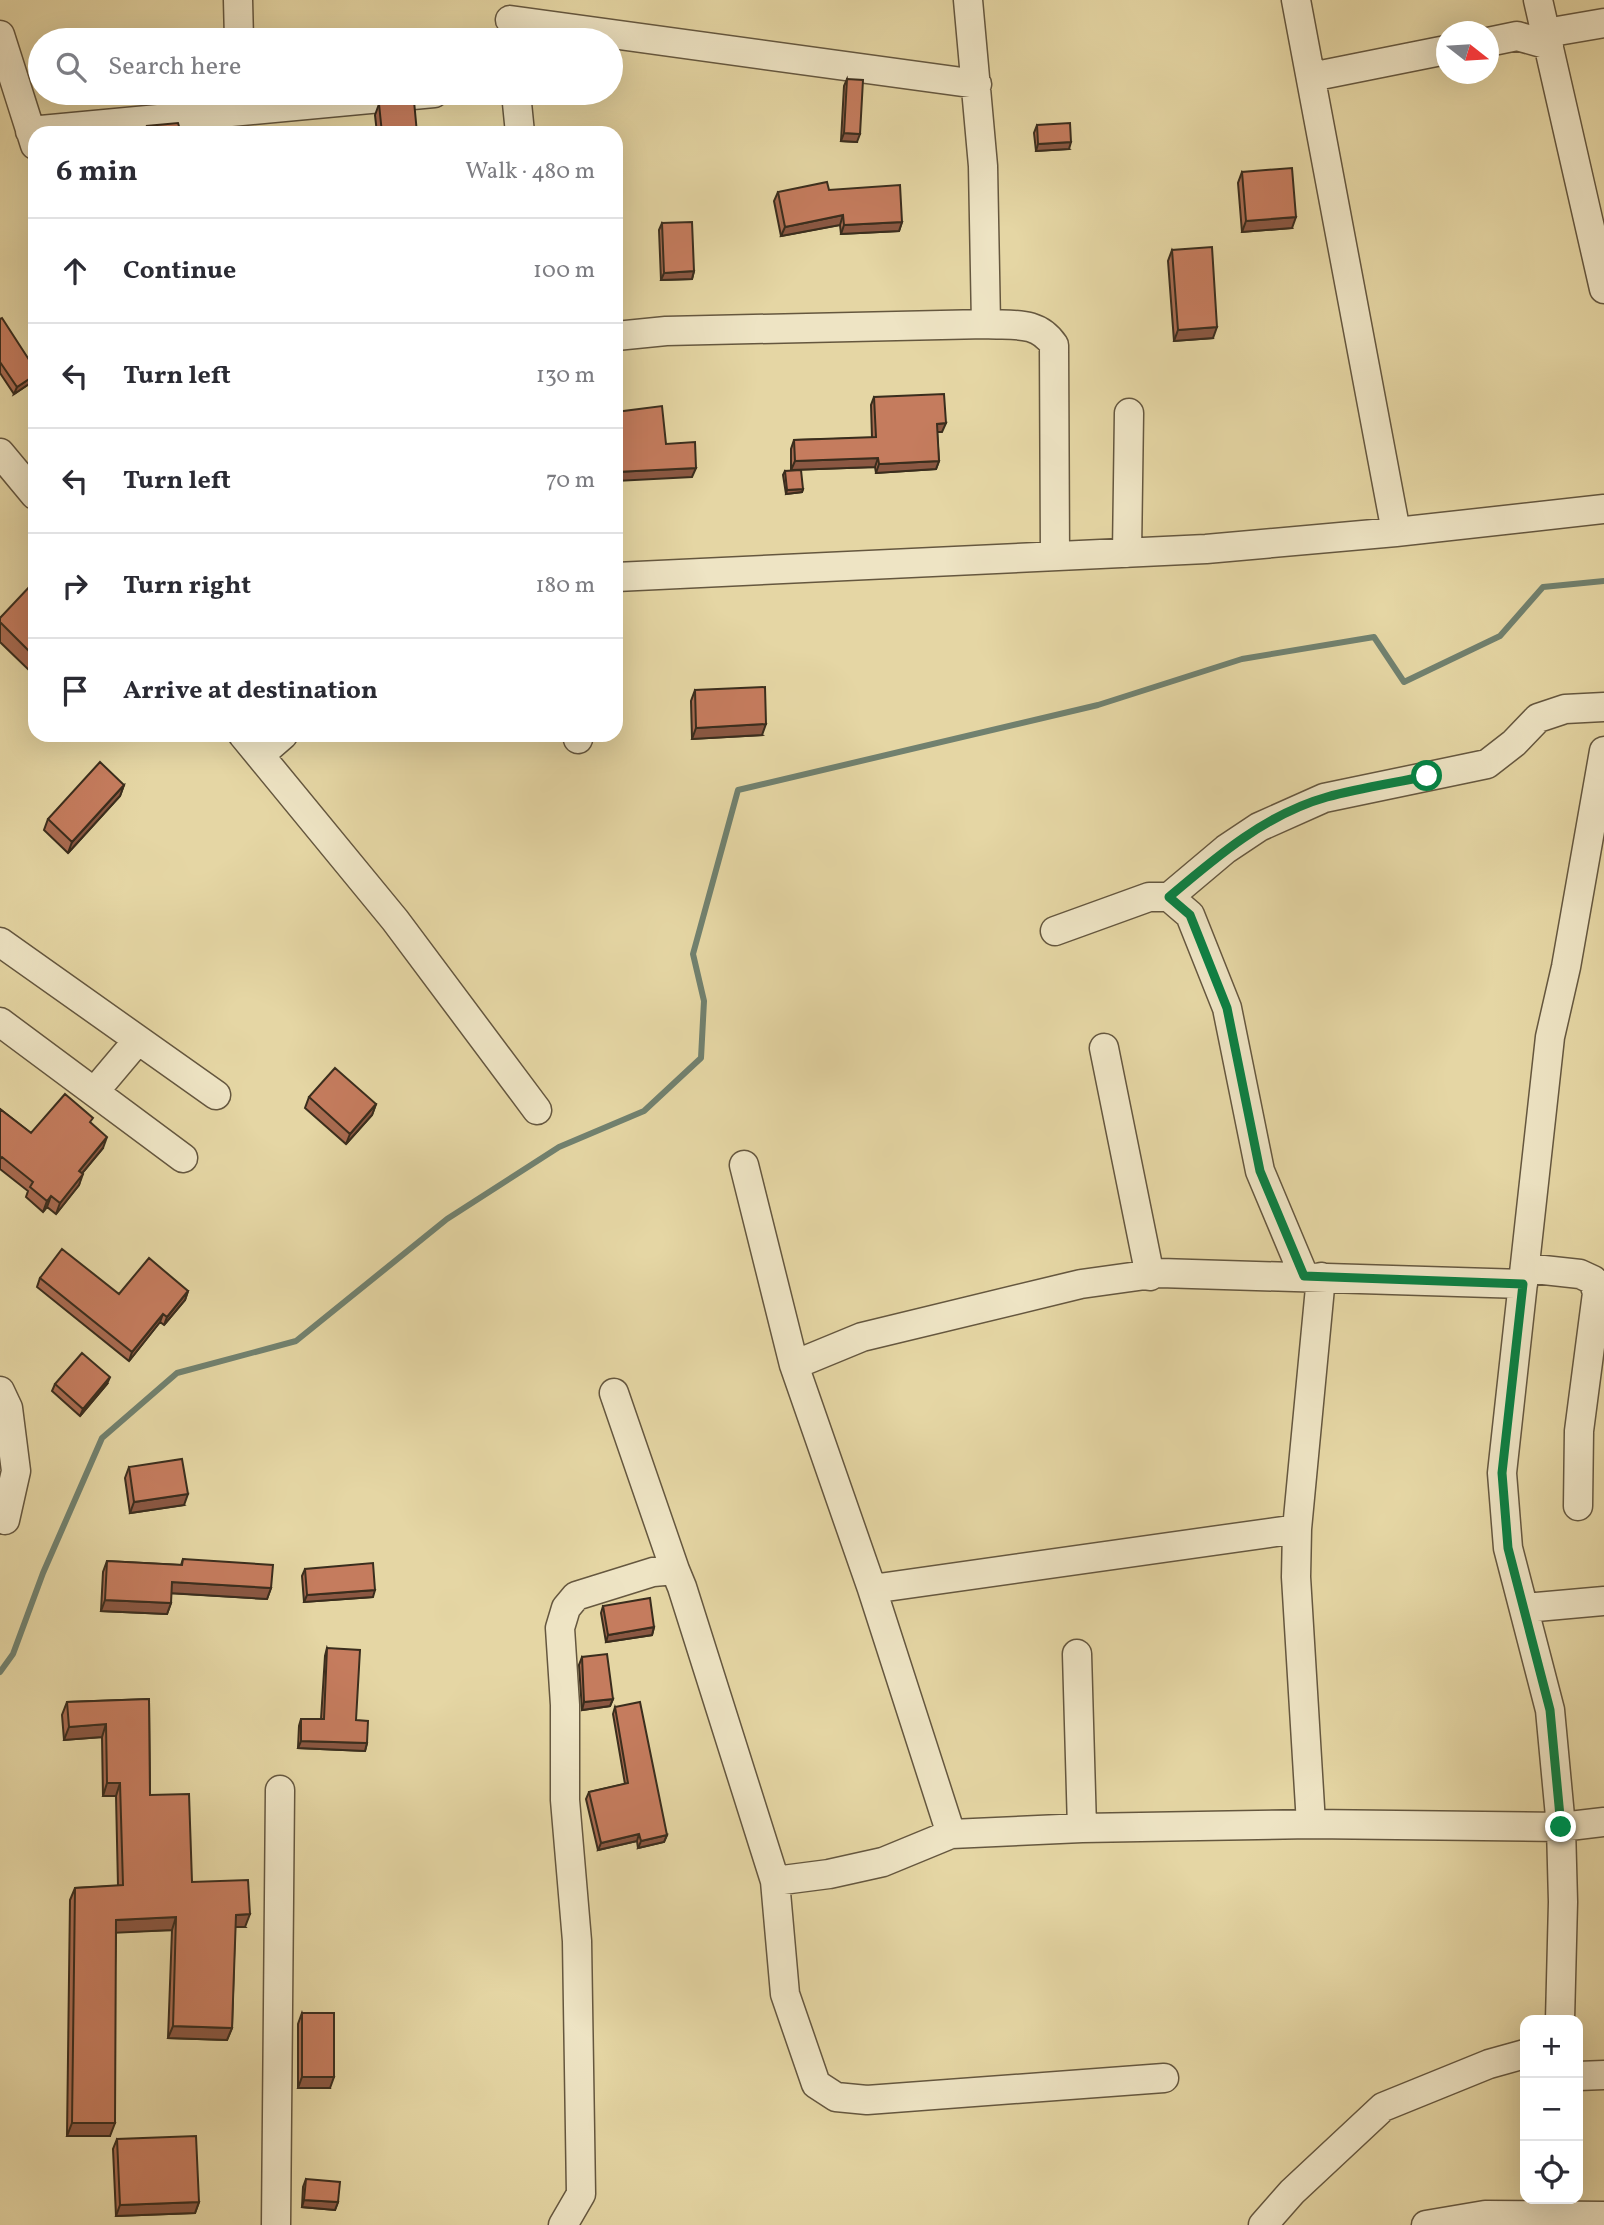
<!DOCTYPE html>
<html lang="en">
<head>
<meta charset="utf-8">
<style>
	body { margin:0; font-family:Vollkorn,serif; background:#f2f2f3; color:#2b2b33 }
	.controls { position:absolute; right:21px; bottom:21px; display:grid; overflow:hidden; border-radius:14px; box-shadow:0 7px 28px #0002 }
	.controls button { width:63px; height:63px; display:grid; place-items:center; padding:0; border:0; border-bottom:2px solid #e1e1e2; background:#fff; color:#2b2b33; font:35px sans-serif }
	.compass { position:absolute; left:1436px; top:21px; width:63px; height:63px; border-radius:50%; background:#fff; box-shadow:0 7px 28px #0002; rotate:107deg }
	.stop { position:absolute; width:21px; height:21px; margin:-16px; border:5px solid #0b8043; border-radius:50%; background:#fff }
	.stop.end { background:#0b8043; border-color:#fff; box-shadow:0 2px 7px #0008 }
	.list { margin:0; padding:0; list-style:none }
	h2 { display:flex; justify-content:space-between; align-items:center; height:91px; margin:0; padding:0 28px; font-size:30px }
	h2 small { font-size:23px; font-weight:400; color:#7c7c81 }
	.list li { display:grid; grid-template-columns:46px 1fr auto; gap:21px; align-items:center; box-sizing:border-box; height:105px; padding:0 28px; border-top:2px solid #e1e1e2 }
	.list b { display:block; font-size:26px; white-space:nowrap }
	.list em { font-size:23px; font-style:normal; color:#7c7c81 }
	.icon { flex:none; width:38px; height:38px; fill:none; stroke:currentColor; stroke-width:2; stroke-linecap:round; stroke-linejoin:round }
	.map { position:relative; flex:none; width:1604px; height:2225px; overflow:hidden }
	.search { position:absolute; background:#fff; box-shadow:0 7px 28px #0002; left:28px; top:28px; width:595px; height:77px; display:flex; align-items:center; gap:18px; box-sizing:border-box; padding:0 24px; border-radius:38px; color:#7c7c81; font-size:26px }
	.panel { position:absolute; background:#fff; box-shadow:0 7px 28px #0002; left:28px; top:126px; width:595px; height:616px; border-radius:21px }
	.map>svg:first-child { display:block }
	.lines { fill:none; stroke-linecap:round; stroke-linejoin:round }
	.stream { stroke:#71816f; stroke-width:6 }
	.minor-casing { stroke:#65573f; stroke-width:31 }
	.minor { stroke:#eee4c4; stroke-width:28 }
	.wall { fill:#a96b51; stroke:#3a2d1d; stroke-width:2 }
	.shaded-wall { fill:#8a5742; stroke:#3a2d1d; stroke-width:2 }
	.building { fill:#c57c5e; stroke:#3a2d1d; stroke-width:2 }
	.route { stroke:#0b8043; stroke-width:9 }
</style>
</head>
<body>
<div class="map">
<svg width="1604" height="2225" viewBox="0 0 1604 2225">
	<rect width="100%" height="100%" fill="#e5d6a4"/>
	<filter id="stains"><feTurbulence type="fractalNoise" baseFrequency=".00286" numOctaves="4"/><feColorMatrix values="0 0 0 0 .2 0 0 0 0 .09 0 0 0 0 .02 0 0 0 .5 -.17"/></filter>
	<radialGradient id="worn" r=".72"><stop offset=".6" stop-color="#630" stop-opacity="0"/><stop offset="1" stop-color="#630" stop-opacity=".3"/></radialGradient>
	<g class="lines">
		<!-- stream -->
		<path class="stream" d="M0 1672 13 1654 43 1573 102 1438 177 1373 296 1341 447 1219 559 1147 644 1111 701 1058 704 1001 693 954 738 790 1098 705 1242 659 1374 637 1404 682 1500 636 1543 587 1604 581"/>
		<defs>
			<path id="minor" d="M238 0 239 40
				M968 0 983 166 986 324
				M1296 0 1396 532
				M1538 0 1604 289
				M510 20 977 84
				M1546 33 1604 23
				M0 35 35 145
				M1488 42 1517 36 1549 45
				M1311 77 1446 50
				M516 93 520 133
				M30 131 434 93
				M616 336 666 331 986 324C1013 326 1037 320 1054 345L1055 556
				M0 453 35 495
				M1127 553 1129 413
				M616 577 1206 549 1396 532 1604 509
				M243 735 395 920 537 1110
				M577 735 578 739
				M260 755 283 735
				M1169 897 1226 849 1259 827 1324 798 1487 764 1514 743 1538 718 1565 709 1604 707
				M1055 931 1149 897H1169L1190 915 1227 1008 1260 1171 1304 1276
				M0 942 216 1095
				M0 1022 183 1158
				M1104 1048 1150 1276
				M95 1091 138 1040
				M744 1165 794 1365 872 1589 951 1834
				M1525 1268 1580 1274 1593 1280 1597 1293 1579 1431 1578 1506
				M794 1365 862 1337 1081 1284 1160 1273 1523 1284
				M0 1391 8 1408 16 1471 5 1520
				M614 1393 675 1570
				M872 1589 1297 1529
				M1525 1608 1604 1601
				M1077 1654 1082 1828
				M1311 1824 1296 1577 1297 1529 1321 1277
				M775 1881 829 1874 883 1862 951 1834 1082 1828 1311 1824 1561 1827 1604 1822
				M1560 2020 1563 1902 1561 1827 1550 1710 1508 1548 1502 1473 1550 1037 1566 967 1604 751
				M1578 2076 1604 2075
				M276 2225 280 1790
				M563 2225 581 2194 577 1941 565 1800V1705L560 1628 566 1608 576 1596 653 1572 675 1570 682 1587 775 1881 785 1994 816 2084 836 2097 867 2100 1164 2078
				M1263 2225 1292 2192 1383 2107 1489 2064 1525 2054
				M1426 2225 1485 2215 1604 2216"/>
		</defs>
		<!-- minor casing -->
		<use href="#minor" class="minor-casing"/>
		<!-- minor -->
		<use href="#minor" class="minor"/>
	</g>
	<!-- wall -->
	<path class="wall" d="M847 79 857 142 841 141 844 86Z
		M379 104 417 133H377L375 115Z
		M1037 125 1069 149 1036 151 1034 133Z
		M1242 172 1292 228 1242 232 1238 183Z
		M778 192 902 222 899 231 841 234 840 225 781 236 774 201Z
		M662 223 694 271 692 279 661 280 659 230Z
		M1172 250 1213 338 1174 341 1168 261Z
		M0 319 35 369V380L14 394 0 373Z
		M874 397 942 432H937L939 461 936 469 876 473 875 467 791 470V449L794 440 872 438 871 405Z
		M785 471 803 489 802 492 786 494 783 475Z
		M35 587V676L0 642V618Z
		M695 690 762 735 692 739 691 701Z
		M124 785 120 796 68 853 44 830 48 819Z
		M309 1097 376 1104 372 1115 346 1144 305 1108Z
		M0 1109 31 1133 91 1124 103 1148 82 1173 79 1185 56 1214 47 1207 43 1212 26 1197 28 1191 0 1169Z
		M40 1278 119 1294 188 1291 185 1300 164 1325 160 1322 129 1361 37 1287Z
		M55 1384H107L80 1416 52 1391Z
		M129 1467 184 1505 130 1513 125 1478Z
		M183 1559 271 1588 267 1599 171 1593V1603L167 1614 101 1611 103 1572 107 1561 181 1565Z
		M305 1569 373 1597 304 1602 302 1576Z
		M603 1606 654 1627 652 1635 606 1642 601 1613Z
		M327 1648 356 1720 367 1743 365 1751 298 1748 299 1726 301 1719H321L325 1656Z
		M582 1657 613 1699 610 1706 582 1710 579 1665Z
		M149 1699 150 1795 192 1882 245 1927H235L232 2028 227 2040 168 2038 172 1930 116 1932 110 2136H67L70 1900 75 1888 118 1886 116 1796H103L102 1737 64 1740 62 1715 67 1702Z
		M615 1707 667 1835 664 1842 638 1848 637 1841 598 1850 586 1799 589 1792 625 1784 613 1714Z
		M302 2013 330 2088H298V2024Z
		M117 2139 199 2202 195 2213 116 2216 113 2149Z
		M306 2179 338 2202 335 2210 302 2207 303 2187Z"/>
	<!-- shaded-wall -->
	<path class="shaded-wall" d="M844 133 860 134 857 142 841 141Z
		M1071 142 1069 149 1036 151 1038 144Z
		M843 215 840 225 781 236 785 227Z
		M1296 217 1292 228 1242 232 1246 221Z
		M902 222 899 231 841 234 844 225Z
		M694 271 692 279 661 280 664 273Z
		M1217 327 1213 338 1174 341 1178 330Z
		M35 375V380L14 394 17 387Z
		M946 423 942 432H933L937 424Z
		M878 458 875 467 791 470 795 461Z
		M939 461 936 469 876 473 879 464Z
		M696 468 692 477 616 481V472Z
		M803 489 802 492 786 494 787 490Z
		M766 724 762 735 692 739 696 728Z
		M124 785 120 796 68 853 72 842Z
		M376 1104 372 1115 346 1144 350 1134Z
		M107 1137 103 1148 75 1182 79 1171Z
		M83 1174 79 1185 56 1214 60 1203Z
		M51 1196 47 1207 43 1212 47 1201Z
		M188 1291 185 1300 164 1325 167 1317Z
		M163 1314 160 1322 129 1361 132 1352Z
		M110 1377 107 1384 80 1416 83 1409Z
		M188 1494 184 1505 130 1513 134 1502Z
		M172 1582 271 1588 267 1599 168 1593Z
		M375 1590 373 1597 304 1602 307 1595Z
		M105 1600 171 1603 167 1614 101 1611Z
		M654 1627 652 1635 606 1642 608 1635Z
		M613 1699 610 1706 582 1710 584 1702Z
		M106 1724 102 1737 64 1740 69 1727Z
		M301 1741 367 1743 365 1751 298 1748Z
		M107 1783H120L116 1796H103Z
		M639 1834 637 1841 598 1850 601 1843Z
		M667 1835 664 1842 638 1848 641 1841Z
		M250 1914 245 1927H231L236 1915Z
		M176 1917 172 1930 111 1933 116 1920Z
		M173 2026 232 2028 227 2040 168 2038Z
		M302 2077H334L330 2088H298Z
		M72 2123H115L110 2136H67Z
		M304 2200 338 2202 335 2210 302 2207Z
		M199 2202 195 2213 116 2216 120 2205Z"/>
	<!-- building -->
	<path class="building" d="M847 79 863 80 860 134 844 133Z
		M414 101 417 133H382L379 104Z
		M178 123 181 133H149L147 126Z
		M1070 123 1071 142 1038 144 1037 125Z
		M1292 168 1296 217 1246 221 1242 172Z
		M827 182 829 190 900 185 902 222 844 225 843 215 785 227 778 192Z
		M692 222 694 271 664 273 662 223Z
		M1212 247 1217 327 1178 330 1172 250Z
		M2 318 35 369V375L17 387 0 362V319Z
		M944 394 946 423 937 424 939 461 879 464 878 458 795 461 794 440 876 437 874 397Z
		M662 406 666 444 695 442 696 468 616 472V412Z
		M801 470 803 489 787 490 785 471Z
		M32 584 35 587V657L0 622V618Z
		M765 687 766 724 696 728 695 690Z
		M100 762 124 785 72 842 48 819Z
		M335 1068 376 1104 350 1134 309 1097Z
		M65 1094 93 1118 90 1122 107 1137 79 1171 83 1174 60 1203 51 1196 47 1201 30 1187 33 1182 2 1157 0 1159V1109L31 1133Z
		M62 1249 119 1294 149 1258 188 1291 167 1317 163 1314 132 1352 40 1278Z
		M82 1353 110 1377 83 1409 55 1384Z
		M182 1459 188 1494 134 1502 129 1467Z
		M183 1559 273 1565 271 1588 172 1582 171 1603 105 1600 107 1561 182 1565Z
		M373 1563 375 1590 307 1595 305 1569Z
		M650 1598 654 1627 608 1635 603 1606Z
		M327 1648 360 1650 356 1720 368 1721 367 1743 301 1741V1719H324Z
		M607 1654 613 1699 584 1702 582 1657Z
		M149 1699 150 1795 189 1794 192 1882 248 1880 250 1914 236 1915 232 2028 173 2026 176 1917 116 1920 115 2123H72L75 1888 123 1885 120 1783H107L106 1724 69 1727 67 1702Z
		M640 1702 667 1835 641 1841 639 1834 601 1843 589 1792 628 1783 615 1707Z
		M302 2013H334V2077H302Z
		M196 2136 199 2202 120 2205 117 2139Z
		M306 2179 340 2182 338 2202 304 2200Z"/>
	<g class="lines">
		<!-- route -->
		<path class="route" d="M1427 776C1394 783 1359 788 1327 797 1266 814 1216 857 1169 897L1190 915 1227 1008 1260 1171 1304 1276 1523 1284 1502 1473 1508 1548 1550 1710 1561 1827"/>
	</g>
	<rect width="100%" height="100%" filter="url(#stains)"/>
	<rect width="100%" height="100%" fill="url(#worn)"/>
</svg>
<div class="controls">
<button>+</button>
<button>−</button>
<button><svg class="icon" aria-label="locate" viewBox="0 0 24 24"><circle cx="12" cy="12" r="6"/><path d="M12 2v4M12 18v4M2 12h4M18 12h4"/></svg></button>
</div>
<svg class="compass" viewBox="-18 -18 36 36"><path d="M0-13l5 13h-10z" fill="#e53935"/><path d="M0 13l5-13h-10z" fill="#7c7c81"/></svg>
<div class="stop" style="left:1427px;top:776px"></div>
<div class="stop end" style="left:1561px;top:1827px"></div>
<div class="search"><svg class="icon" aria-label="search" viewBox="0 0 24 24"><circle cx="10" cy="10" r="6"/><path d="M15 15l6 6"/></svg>Search here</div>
<section class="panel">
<h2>6 min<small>Walk · 480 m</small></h2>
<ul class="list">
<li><svg class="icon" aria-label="ahead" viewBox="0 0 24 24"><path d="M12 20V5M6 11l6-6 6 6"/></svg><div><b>Continue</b></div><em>100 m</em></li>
<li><svg class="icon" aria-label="left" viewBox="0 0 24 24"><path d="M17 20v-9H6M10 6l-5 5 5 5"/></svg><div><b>Turn left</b></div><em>130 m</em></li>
<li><svg class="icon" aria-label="left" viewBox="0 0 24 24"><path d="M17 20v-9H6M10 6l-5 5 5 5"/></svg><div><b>Turn left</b></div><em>70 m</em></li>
<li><svg class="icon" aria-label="right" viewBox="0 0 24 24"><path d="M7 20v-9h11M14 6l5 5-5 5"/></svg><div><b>Turn right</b></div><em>180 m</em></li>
<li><svg class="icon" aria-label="arrive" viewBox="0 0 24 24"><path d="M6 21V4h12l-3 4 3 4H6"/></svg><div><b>Arrive at destination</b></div></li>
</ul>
</section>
</div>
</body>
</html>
